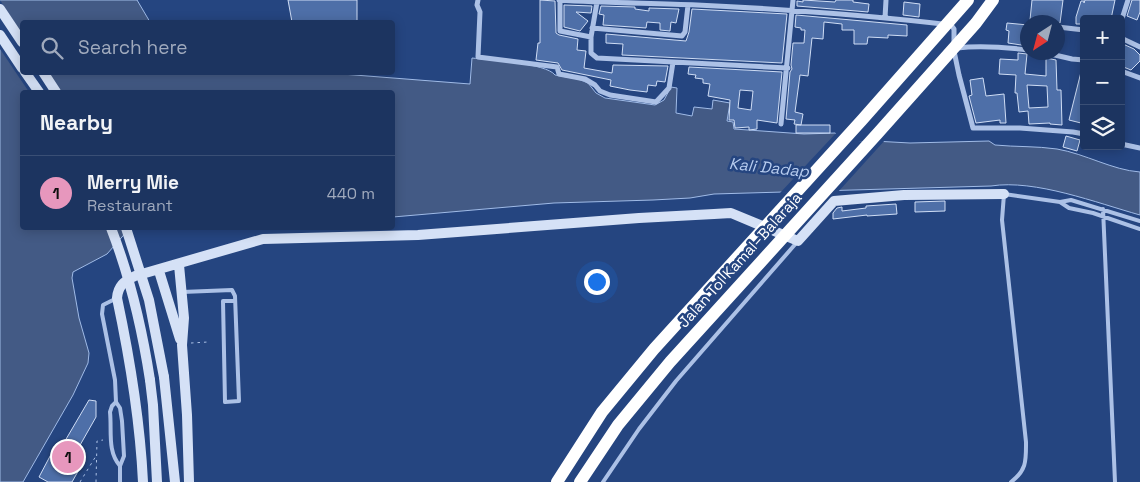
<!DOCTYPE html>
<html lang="en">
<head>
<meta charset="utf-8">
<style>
	body { margin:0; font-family:"Space Grotesk",sans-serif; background:#293f69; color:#f1f3f6 }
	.controls { position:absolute; right:15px; top:15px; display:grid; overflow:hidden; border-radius:5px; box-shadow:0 2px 12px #0003 }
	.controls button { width:45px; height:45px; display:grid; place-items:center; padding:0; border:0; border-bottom:1px solid #3a4f75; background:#1c3460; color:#f1f3f6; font:25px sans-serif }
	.compass { position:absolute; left:1020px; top:15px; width:45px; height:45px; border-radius:50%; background:#1c3460; box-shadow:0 2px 12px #0003; rotate:216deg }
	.you { position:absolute; left:596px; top:281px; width:18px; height:18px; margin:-12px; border:4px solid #fff; border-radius:50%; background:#1a73e8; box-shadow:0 0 0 8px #1a73e833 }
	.badge { display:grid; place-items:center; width:32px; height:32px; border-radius:50%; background:#e797bd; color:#111; font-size:16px; font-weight:700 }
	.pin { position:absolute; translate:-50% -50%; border:2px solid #fff; box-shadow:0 1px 5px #0006 }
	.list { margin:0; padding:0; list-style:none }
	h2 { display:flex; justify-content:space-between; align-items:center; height:65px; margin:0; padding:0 20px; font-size:21px }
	h2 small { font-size:16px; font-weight:400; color:#a0aabd }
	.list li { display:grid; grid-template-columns:32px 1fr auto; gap:15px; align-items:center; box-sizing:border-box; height:75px; padding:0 20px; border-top:1px solid #3a4f75 }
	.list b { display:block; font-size:19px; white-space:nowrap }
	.list p { margin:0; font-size:16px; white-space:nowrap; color:#a0aabd }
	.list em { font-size:16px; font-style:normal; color:#a0aabd }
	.icon { flex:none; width:28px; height:28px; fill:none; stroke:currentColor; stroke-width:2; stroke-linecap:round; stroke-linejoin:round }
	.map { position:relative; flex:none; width:1140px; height:482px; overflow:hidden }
	.search { position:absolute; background:#1c3460; box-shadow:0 2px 12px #0003; left:20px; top:20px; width:375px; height:55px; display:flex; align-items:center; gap:12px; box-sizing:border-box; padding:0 18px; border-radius:5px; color:#a0aabd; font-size:19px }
	.panel { position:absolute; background:#1c3460; box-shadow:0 2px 12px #0003; left:20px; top:90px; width:375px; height:140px; border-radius:5px }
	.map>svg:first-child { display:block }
	.water { fill:#435a85; stroke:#a0bbe7 }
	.pier { fill:#254580 }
	.building { fill:#4e6fa8; stroke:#cfddf5; fill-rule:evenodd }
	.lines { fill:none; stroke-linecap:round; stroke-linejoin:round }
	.path { stroke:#acc1e6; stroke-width:1; stroke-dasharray:2.5 4; stroke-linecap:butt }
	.lane { stroke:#acc1e6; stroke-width:4 }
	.street { stroke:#acc1e6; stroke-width:5 }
	.secondary { stroke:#d5e1f6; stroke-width:10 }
	.secondary-bridge { stroke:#d5e1f6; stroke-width:10 }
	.highway-bridge { stroke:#fff; stroke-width:12 }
	.labels { text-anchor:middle; stroke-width:5; stroke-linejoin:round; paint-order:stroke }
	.street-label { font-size:15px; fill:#fff; stroke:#254580 }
	.water-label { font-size:16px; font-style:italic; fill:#b7ccee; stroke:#254580 }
</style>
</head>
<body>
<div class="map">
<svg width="1140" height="482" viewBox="0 0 1140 482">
	<rect width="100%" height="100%" fill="#254580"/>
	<!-- water -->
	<path class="water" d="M0 0H137L150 22H22V72H316L470 84 472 58C489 60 546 63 555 75L578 79 588 83 596 93 605 98 655 105 664 100 671 87 677 88 676 113 692 116 694 107 712 109 713 100 730 103 727 121 733 122 734 129 804 134 835 133 848 143 874 141 910 143 989 141 995 145C1015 147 1037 146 1057 149 1086 154 1112 170 1140 172V215C1097 203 1035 179 991 186L714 194 690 198 653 200 554 203 393 217 392 92H22V228H136L129 229 107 254 73 272 72 278 79 318 89 353 88 363 73 395 23 482H0Z"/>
	<!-- pier -->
	<path class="pier" d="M0 0 22 34V72L48 73 61 92H29L0 49Z
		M837 132 849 140 867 142 874 138 886 139 838 192 780 193Z"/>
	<!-- building -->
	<path class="building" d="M288 0H357V21H343V22H292Z
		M540 0 555 1 556 33 559 35 578 39 577 50 586 51 584 68 612 73 613 65 668 66 665 82 657 81 656 86 648 85 647 92 630 90 610 86 611 80 562 70 558 63 536 60 538 43H540Z
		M803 0 835 2 836 0H853V2L869 4 868 12 797 6V1L803 2Z
		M1032 0H1063L1060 23 1030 20Z
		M1085 0H1115L1111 19H1084V24H1076V17L1081 1H1084V3Z
		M1132 0H1140V12L1137 20 1127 16Z
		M904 2 920 4 919 17 903 15Z
		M564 5 592 6 591 13 576 12 588 21 580 31 564 27Z
		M601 6 635 7V9L649 11V8L679 9 676 23 671 22 670 31 660 30V23L647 22 646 28 603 25 604 15 599 14Z
		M692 9 787 14 782 63 622 55 623 44 606 43V34L686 41 689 32Z
		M796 15 907 25V36L888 35V38L868 37 867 44H854V30H842V24L824 22 823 39 812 38 808 76 800 75 795 112 803 114 801 125 794 124 795 120 786 119 790 72 792 69 791 65 793 43H804L805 30H801V28L795 27Z
		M1007 23 1028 25V46L1008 43 1009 31 1006 30Z
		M1123 44 1134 49 1140 55V61L1131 70 1121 66V45Z
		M1018 53 1027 54 1025 74 1046 76V58L1056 60 1057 90H1061L1062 125 1050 124V123L1029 124 1028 111 1019 112 1017 93H1015L1016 75 999 74 1000 59 1018 60ZM1027 85 1047 86 1048 107 1029 108Z
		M689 67 782 72 777 123 757 120V129L749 130V127L735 128 734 120H729L730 100 708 96 710 84 703 83V79L695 78 696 75 688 74ZM740 90 753 91 751 110 738 108Z
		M1081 72H1084V111L1081 123 1069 120Z
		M983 78 986 96 1004 94 1006 123H1000V120L976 123 969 96 972 95 970 80Z
		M796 125H830V133H796Z
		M1066 136 1080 140 1077 151 1063 147Z
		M945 201V211L915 212V202Z
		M896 204 897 214 867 216V215L833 219V213L837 208 842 207V211L866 208V206Z
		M89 400 96 401V417L75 454 85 459 72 482H48L39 477 57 443 62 446Z"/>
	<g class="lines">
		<!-- path -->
		<path class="path" d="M191 343 208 342
			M80 482 96 456
			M96 482 97 441 103 440"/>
		<!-- lane -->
		<path class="lane" d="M1060 202 1069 208 1093 213 1140 229
			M1103 209 1115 482
			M182 292 232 290 235 296 239 401 225 402 223 301H235
			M115 299 103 305 102 314 115 380 116 402 120 408 122 421 124 456 120 466V482
			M116 402 112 406 110 412C112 431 107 451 120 466
			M603 482 639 429 676 381 798 241
			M1011 482C1027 470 1026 460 1026 442L1002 220 1004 194 1060 202 1071 200 1140 221"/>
		<!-- street -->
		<path class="street" d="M478 0 477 5 480 12 478 57 557 67 559 74 585 79 595 85 600 91 610 95 656 102 669 88 673 62
			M559 0C605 3 651 3 697 5 782 9 867 15 951 25L954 29V43
			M560 0V31L591 37 597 2
			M885 18 886 0
			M1121 22 1128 0
			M1058 27 1084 30
			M592 28 682 36 685 32 688 5
			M591 37V53L597 58 788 68
			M1121 38 1140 47
			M957 48C981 45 1004 47 1028 50
			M954 51 959 75 973 128H1020L1073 132 1084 134
			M1042 52 1072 59 1084 60
			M1121 71 1140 78
			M781 124 793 0
			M1121 144 1140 148"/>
		<!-- secondary -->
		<path class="secondary" d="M0 9 22 42
			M0 35 22 68
			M25 72 39 92
			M43 72 56 92
			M179 265 184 318 182 345 187 415 189 482
			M159 271 180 339
			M164 377 175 482
			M150 380 153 405 157 482
			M143 482C140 420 130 359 117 298 118 286 124 281 135 276L263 239 418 235 639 218 714 214 731 213 798 241 834 201 904 195 1004 194"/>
		<!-- secondary-bridge -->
		<path class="secondary-bridge" d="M111 228C130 277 142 328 150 380
			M126 228 149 300 164 377"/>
		<!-- highway-bridge -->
		<path class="highway-bridge" d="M557 482 602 412 654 349 862 120 968 0
			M580 482 618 425 670 362 878 133 976 23 993 0"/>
	</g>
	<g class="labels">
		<!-- street labels -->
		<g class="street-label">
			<text transform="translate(740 260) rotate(-48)" y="5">Jalan Tol Kamal–Balaraja</text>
		</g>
		<!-- water labels -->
		<g class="water-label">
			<text transform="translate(769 167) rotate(6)" y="6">Kali Dadap</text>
		</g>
	</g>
</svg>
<div class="controls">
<button>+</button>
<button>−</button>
<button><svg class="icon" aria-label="layers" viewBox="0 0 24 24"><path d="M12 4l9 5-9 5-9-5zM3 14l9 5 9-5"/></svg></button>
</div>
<svg class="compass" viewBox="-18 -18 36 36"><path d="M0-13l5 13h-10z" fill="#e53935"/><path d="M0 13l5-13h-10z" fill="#a0aabd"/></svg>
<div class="you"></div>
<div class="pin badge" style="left:68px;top:457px">1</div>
<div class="search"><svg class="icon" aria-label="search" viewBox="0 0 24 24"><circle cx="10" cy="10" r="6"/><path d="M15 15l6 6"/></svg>Search here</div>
<section class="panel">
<h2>Nearby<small></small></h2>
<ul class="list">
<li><span class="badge">1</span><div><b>Merry Mie</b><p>Restaurant</p></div><em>440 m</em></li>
</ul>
</section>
</div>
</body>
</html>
